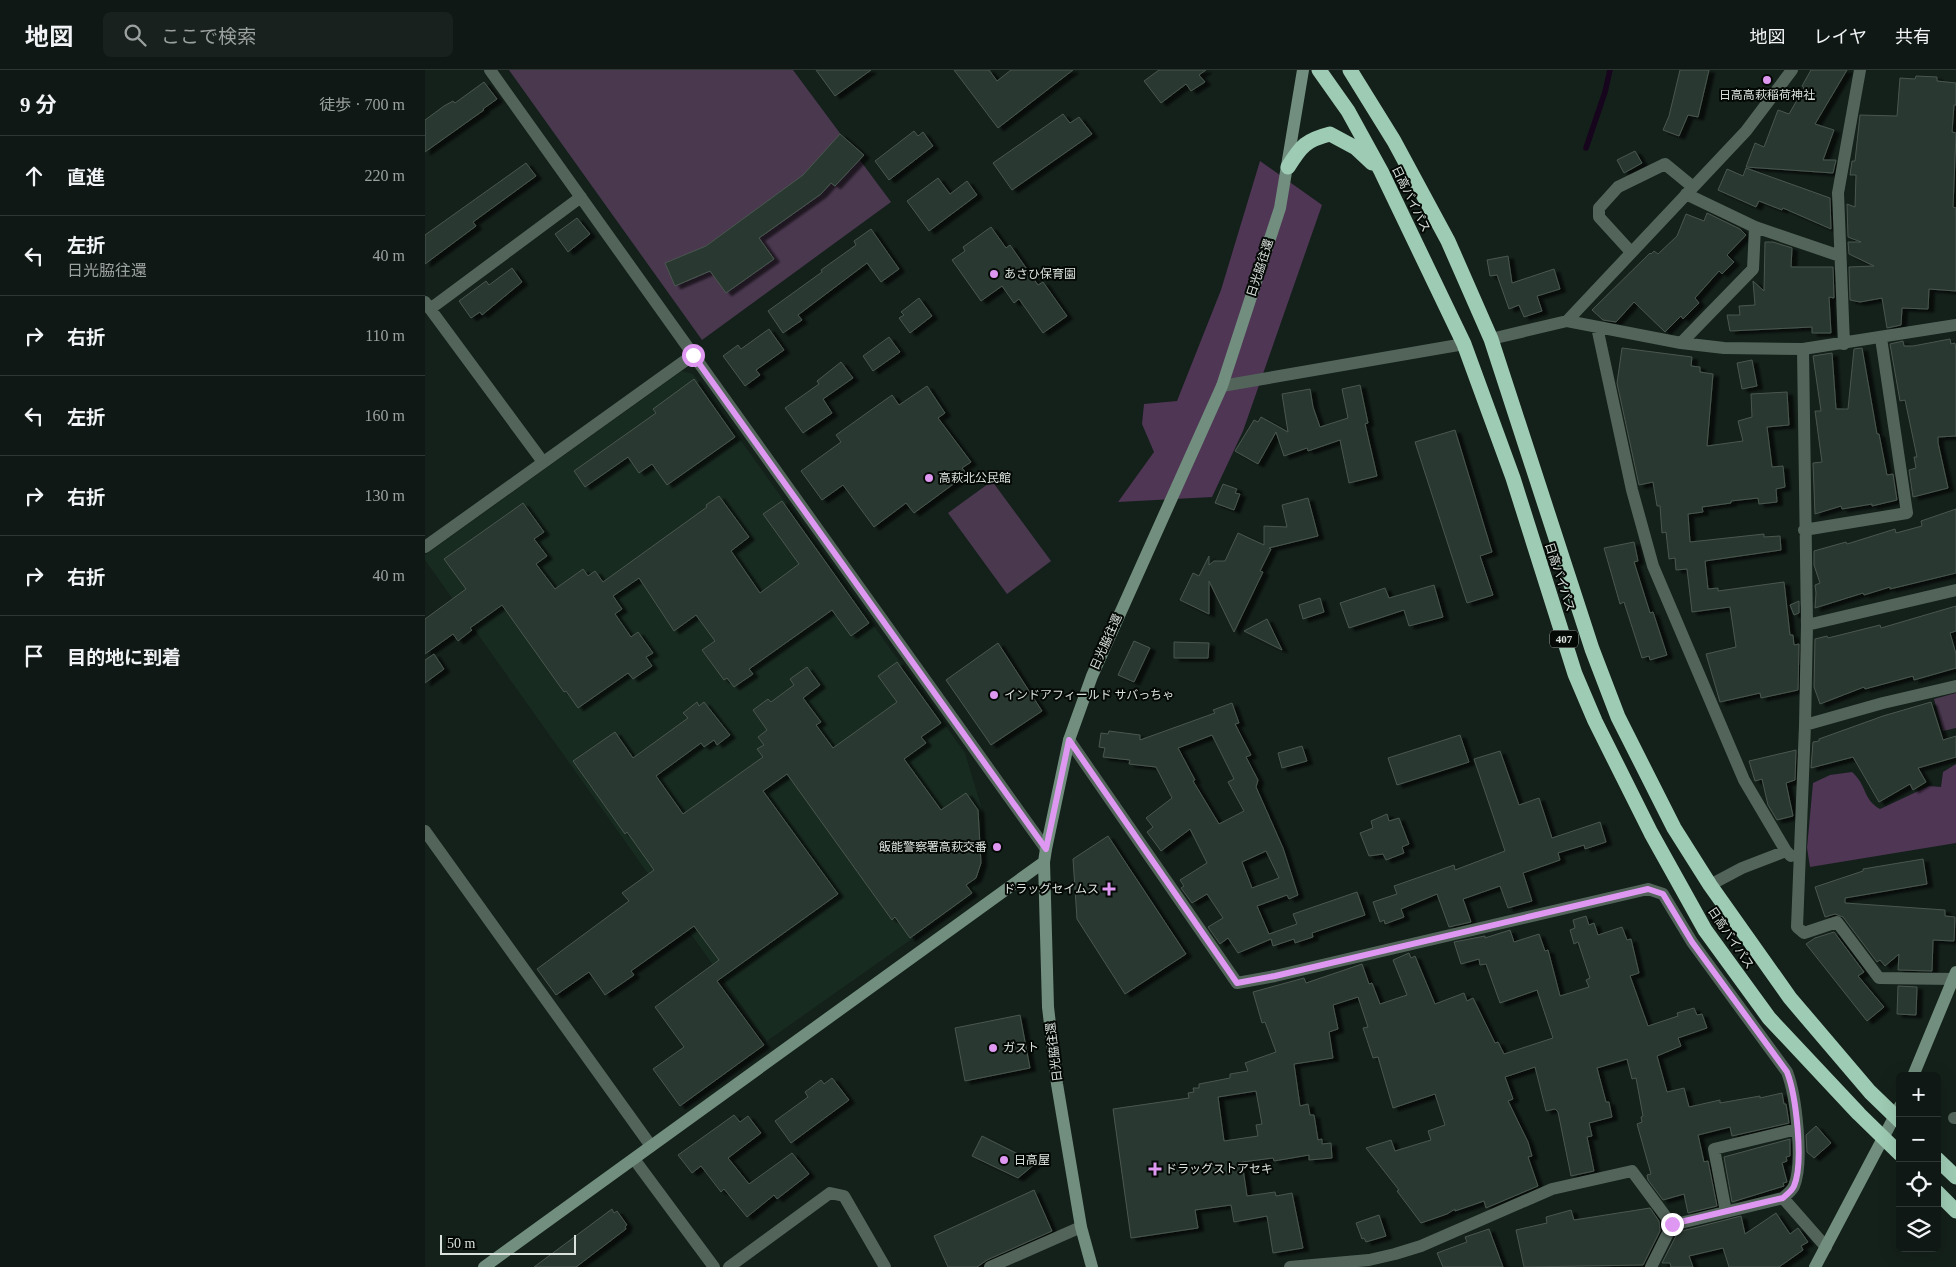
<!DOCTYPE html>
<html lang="ja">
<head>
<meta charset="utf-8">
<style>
	body { margin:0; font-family:"Times New Roman","Noto Sans JP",serif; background:#18211d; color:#f1f3f6 }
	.controls { position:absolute; right:15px; bottom:15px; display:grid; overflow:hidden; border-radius:8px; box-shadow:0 5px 20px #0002 }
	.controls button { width:45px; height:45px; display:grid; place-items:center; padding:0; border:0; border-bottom:1px solid #2f3734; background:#0f1814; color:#f1f3f6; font:25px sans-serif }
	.scale { position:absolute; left:15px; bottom:12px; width:136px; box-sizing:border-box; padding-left:5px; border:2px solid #d9e1dc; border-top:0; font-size:14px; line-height:18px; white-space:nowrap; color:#d9e1dc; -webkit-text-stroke:4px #050906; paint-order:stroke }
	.stop { position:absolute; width:15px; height:15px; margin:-11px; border:4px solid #df98f1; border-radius:50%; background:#fff }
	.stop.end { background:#df98f1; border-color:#fff; box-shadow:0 1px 5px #0008 }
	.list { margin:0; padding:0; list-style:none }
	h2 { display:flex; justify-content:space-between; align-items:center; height:65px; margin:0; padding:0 20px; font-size:21px }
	h2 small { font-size:16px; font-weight:400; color:#9ba0a0 }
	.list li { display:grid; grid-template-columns:32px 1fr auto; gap:15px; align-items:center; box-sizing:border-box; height:80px; padding:0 20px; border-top:1px solid #2f3734 }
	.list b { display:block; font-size:19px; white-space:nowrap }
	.list p { margin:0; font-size:16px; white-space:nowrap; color:#9ba0a0 }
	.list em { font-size:16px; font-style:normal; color:#9ba0a0 }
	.icon { flex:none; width:28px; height:28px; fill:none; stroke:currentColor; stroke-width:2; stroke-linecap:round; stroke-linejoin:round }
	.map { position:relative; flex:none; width:1531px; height:1197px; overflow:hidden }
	header { display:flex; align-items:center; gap:30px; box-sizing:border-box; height:70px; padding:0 25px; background:#0f1814; border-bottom:1px solid #2f3734 }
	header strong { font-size:24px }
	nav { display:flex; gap:28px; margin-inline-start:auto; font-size:18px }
	.search { width:350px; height:45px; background:#18211d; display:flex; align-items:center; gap:12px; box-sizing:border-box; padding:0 18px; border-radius:8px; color:#9ba0a0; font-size:19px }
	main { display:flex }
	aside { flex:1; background:#0f1814 }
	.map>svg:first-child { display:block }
	.built { fill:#182b21 }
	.green { fill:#4a384f }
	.forest { fill:#4e3654 }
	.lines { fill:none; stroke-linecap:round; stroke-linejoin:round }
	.stream { stroke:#17041d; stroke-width:5.5 }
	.building { fill:#2a3730; stroke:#49574f; fill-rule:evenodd; filter:url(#shadow) }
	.street { stroke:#53655b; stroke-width:12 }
	.secondary { stroke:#718e7e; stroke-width:12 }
	.highway { stroke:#9ecbb3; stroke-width:15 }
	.route { stroke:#df98f1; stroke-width:6 }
	.poi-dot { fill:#df98f1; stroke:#050906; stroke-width:2 }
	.labels { text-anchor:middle; stroke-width:4; stroke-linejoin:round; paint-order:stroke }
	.shield { fill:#050906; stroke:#99a09c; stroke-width:1 }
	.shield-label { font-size:11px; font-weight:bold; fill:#d9e1dc }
	.poi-label { font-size:12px; fill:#d9e1dc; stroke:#050906; text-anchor:start }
	.street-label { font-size:12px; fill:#d9e1dc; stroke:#050906 }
</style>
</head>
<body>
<header>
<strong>地図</strong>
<div class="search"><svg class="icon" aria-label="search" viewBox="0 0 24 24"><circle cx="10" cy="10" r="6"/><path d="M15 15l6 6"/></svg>ここで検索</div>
<nav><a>地図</a><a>レイヤ</a><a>共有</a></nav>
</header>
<main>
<aside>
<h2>9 分<small>徒歩 · 700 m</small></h2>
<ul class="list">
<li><svg class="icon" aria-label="ahead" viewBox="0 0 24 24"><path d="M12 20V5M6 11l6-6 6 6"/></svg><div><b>直進</b></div><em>220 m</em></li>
<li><svg class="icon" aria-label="left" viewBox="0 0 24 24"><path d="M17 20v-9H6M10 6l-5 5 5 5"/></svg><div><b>左折</b><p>日光脇往還</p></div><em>40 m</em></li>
<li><svg class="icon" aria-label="right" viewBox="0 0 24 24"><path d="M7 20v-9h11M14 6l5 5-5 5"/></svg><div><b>右折</b></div><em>110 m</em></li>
<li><svg class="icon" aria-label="left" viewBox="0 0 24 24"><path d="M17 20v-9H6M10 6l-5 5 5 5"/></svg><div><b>左折</b></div><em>160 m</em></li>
<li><svg class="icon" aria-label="right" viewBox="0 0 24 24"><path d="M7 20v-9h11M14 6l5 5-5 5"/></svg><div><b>右折</b></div><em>130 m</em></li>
<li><svg class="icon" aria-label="right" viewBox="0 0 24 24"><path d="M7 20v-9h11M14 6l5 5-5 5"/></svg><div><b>右折</b></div><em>40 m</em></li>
<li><svg class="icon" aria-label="arrive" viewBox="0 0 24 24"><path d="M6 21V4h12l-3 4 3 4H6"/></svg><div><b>目的地に到着</b></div></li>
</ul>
</aside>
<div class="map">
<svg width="1531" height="1197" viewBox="0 0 1531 1197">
	<defs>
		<filter id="shadow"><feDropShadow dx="5.5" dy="3" stdDeviation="1" flood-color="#0009"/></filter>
	</defs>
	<rect width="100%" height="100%" fill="#14201a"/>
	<!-- built -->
	<path class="built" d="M257 301 268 304 540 683 557 739 556 792 548 826 342 971 0 490V485Z"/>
	<!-- green -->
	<path class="green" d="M84 0H368L466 132 277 270Z
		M567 411 626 491 582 524 523 443Z
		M1531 623V658L1518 661 1509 629Z"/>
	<!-- forest -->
	<path class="forest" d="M835 91 897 135 818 361 787 427 693 432 729 382 717 354 719 334 752 331 796 220Z
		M1531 694V773L1385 797 1382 778 1388 713 1405 705 1427 702C1442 715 1438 730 1455 739L1504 716 1516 717 1518 702Z"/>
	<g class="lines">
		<!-- stream -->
		<path class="stream" d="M1161 78 1180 22 1185 0"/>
	</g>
	<!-- building -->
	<path class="building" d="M391 0H446L410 26Z
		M529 0H564L572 11 586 0H648L573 58Z
		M734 0H781L774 5 780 12 766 21 761 14 736 33 719 11Z
		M1255 0H1284L1273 47 1263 45 1254 66 1238 60 1244 46Z
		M1386 0H1422L1390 54 1409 60 1398 90H1411L1408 103 1321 97 1330 73 1339 77 1353 40 1364 44 1379 18 1377 16Z
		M1491 6 1512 7V11L1531 13V35H1529L1527 62 1531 63 1528 137 1531 138V221L1504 219 1503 239 1477 238 1476 255 1462 258 1457 228 1435 232 1425 230 1424 197 1449 196 1424 184 1423 172H1436L1423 167 1422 134 1430 137 1431 105H1425L1427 91H1430L1435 45 1472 46 1475 8 1490 9Z
		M59 12 72 29 58 39 59 40 0 82V50L19 36 28 31 30 33Z
		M638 44 645 53 654 47 667 64 587 120 568 93Z
		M489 61 493 66 498 62 508 76 464 110 450 91Z
		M415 64 439 85 410 116 406 113 396 124 334 168 349 189 301 223 285 201 250 216 240 193 281 176 378 105Z
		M1210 81 1217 93 1199 103 1192 90Z
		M101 93 111 106 48 152 51 156 0 194V165Z
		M1321 98 1405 128 1406 159 1358 138 1357 140 1334 131 1331 137 1293 120 1302 99 1318 106Z
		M513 108 525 124 542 111 552 125 504 161 482 131Z
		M1282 143 1315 159 1321 165 1302 185 1309 192 1297 204 1294 201 1270 228 1274 233 1258 249 1256 246 1240 262 1209 232 1191 252 1178 250 1167 240 1225 183 1226 184 1229 181 1233 184 1252 166 1261 144 1279 151Z
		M152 148 165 164 143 182 130 164Z
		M566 157 581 178 585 175 613 215 618 212 642 246 618 263 594 229 589 233 577 216 556 231 527 190 540 181 538 177Z
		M446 159 474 199 456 212 442 193 373 245 377 250 358 263 343 241 397 202 396 200 431 175 429 171Z
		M1340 172H1348L1367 178 1366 197H1408L1409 228 1404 227 1406 263H1387V257L1305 261 1302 245H1315L1314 236 1330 235 1328 211 1339 221Z
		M1083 186 1087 213 1129 199 1135 219 1112 226 1117 241 1099 247 1094 235 1084 239 1072 205 1065 206 1062 190Z
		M87 198 97 212 57 245 55 242 46 248 34 231 61 211 64 215Z
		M494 228 507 246 485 263 474 248 479 245 476 242Z
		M344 259 359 280 331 300 335 305 320 316 298 286 313 275 316 279Z
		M464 267 475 282 448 301 438 286Z
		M1525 269 1526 274 1530 273 1531 281V366L1513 367V373L1523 418 1488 427 1484 400 1491 398 1489 387H1492L1480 330 1475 331 1465 274 1478 271 1479 276H1488Z
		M1197 278 1267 287 1266 296 1275 297V302L1288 304 1282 376 1318 371 1313 351 1327 347 1326 324 1362 322 1364 355 1342 357 1347 397 1358 396 1360 417 1351 419 1352 432 1334 434 1333 428 1306 431V433L1277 437 1278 442 1263 444 1265 472 1339 464V467L1355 466 1356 480 1280 491 1283 519 1293 518V521L1359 512 1365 565H1368L1369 575 1374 574 1373 620 1336 628 1335 623 1295 632 1281 584 1311 577 1305 537 1267 542 1262 499 1251 500 1250 488 1244 489 1241 462 1237 463 1235 436H1232L1228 412 1214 415 1192 313Z
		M1437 278 1452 364H1454L1462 405 1468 404 1472 430 1447 436V434L1417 439 1416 436 1390 444 1388 393 1397 392 1390 341H1396L1388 286 1407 283 1411 339H1423L1429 279Z
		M1327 290 1332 316 1317 319 1312 293Z
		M416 292 428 308 398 329 407 343 378 363 360 338 394 314 392 311Z
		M269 309 310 367 242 415 227 394 214 403 203 387 160 417 149 401 231 343 228 339Z
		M935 315 943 353 940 354 952 406 924 413 915 370 883 381 882 378 859 386 851 362 833 394 810 381 829 350 833 352 836 347 863 362 857 324 885 319 888 337 895 357 923 348 917 319Z
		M502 316 520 343 513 348 546 392 537 398 542 404 489 443 481 433 449 457 418 415 397 430 376 401 416 372 411 365 467 325 474 335Z
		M1030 360 1067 482 1055 486 1068 525 1042 533 990 372Z
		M798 414 812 419 810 423 815 424 809 440 790 433Z
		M294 426 324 467 306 481 335 523 374 494 338 444 357 431 444 553 426 566 407 540 324 599 328 604 309 617 302 608 299 610 277 580 290 571 271 545 249 561 214 508 188 526 197 539 190 544 206 567 213 562 228 583 221 587 227 596 208 609 203 603 153 638 141 621 139 622 77 535 45 558 47 560 33 571 28 564 0 584V549L41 519 19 489 98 433 119 462 109 469 122 486 111 494 130 519 158 499 163 506 170 501 178 512 282 437 281 435Z
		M883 428 893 466 844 478 846 479 835 501 838 502 809 562 784 511V544L755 530 768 503 774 506 784 486V495L789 491H800L813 463 839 475V456L862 457 857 435Z
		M1531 439V503L1465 519V517L1439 525 1438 523 1390 538 1391 523 1390 515 1395 513 1389 495V481L1421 472 1422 474 1470 459 1471 463 1497 456 1496 451Z
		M1209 472 1213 491 1209 492 1225 543 1228 542 1242 585 1225 590 1224 586 1217 588 1199 532 1195 534 1179 478Z
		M1009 515 1018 547 984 556 979 540 924 558 915 533 960 518 964 528Z
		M895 528 899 542 878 549 874 535Z
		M1374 531V543L1369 545 1365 535Z
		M1531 536V561L1525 563 1531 584V598L1489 610 1488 606 1440 619 1439 617 1395 634 1389 617 1390 569 1402 566 1403 568 1455 555 1456 558Z
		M842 549 857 580 819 561Z
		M709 571 725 578 709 612 693 605Z
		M749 572 784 573 783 588H749Z
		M573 573 617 641 566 675 521 610Z
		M9 584 19 599 0 613V590Z
		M472 592 516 653 496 667 501 673 479 689 516 740 541 723 553 740 556 793 551 808 541 815 547 823 485 868 470 847 467 850 362 704 338 721 413 824 292 911 339 975 255 1036 228 999 259 977 230 937 294 890 269 856 206 901 209 905 180 925 164 902 131 925 112 899 204 831 197 823 229 800 202 762 200 764 148 691 190 662 208 688 263 648 258 643 272 632 274 636 279 632 305 665 292 675 289 670 279 677 276 673 231 706 258 744 338 687 332 679 339 675 333 667 342 660 328 640 343 629 346 632 369 615 365 609 382 597 395 615 378 628 396 652 391 655 408 678 472 632 453 606Z
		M1506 632 1518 670 1531 666V687L1493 698 1501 712 1488 720 1485 714 1454 732 1428 687 1386 698 1388 672 1394 671V669L1458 646Z
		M807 633 814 653 810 654 826 685 821 687 833 710 831 717 858 778 873 825 864 829 862 825 832 836 844 864 872 854 868 844 932 822 940 845 887 863 888 867 870 873 869 869 848 876 846 869 813 883 803 868 795 874 783 857 798 848 782 824 767 833 756 818 759 816 755 810 782 793 765 759 736 781 722 762 728 757 721 748 747 728 731 697 704 694 705 690 678 687 680 678 674 677 676 663 683 664 684 661 715 665V670L790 643 788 640ZM787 665 809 709 803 712 819 741 794 754 768 711 770 710 753 678ZM841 781 854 808 827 818 817 792Z
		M1035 665 1044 692 972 715 963 688Z
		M877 676 882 691 857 698 853 683Z
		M1371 680 1370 710 1361 713 1368 746 1352 750 1343 735 1337 709 1330 711 1324 691Z
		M1075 681 1094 735 1114 728 1127 768 1175 752 1181 772 1160 779 1159 775 1133 783 1135 790 1098 803 1107 831 1083 838 1075 816 1038 829 1046 852 1024 857 1012 824 976 839 979 847 960 854 959 850 955 852 948 832 972 824 969 816 1029 795 1030 800 1080 781 1049 689Z
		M962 744 964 751 974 748 984 774 977 777 979 783 961 790 958 784 944 786 935 763 948 758 946 751Z
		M683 766 761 884 700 924 652 849 648 789Z
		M1498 789 1502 814 1420 828V833L1520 840V846L1530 847 1529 871 1508 870 1507 901 1473 900 1474 884 1460 896 1455 890 1452 892 1418 847 1410 844 1400 847 1390 817 1438 801V799Z
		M1161 846 1164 855 1169 853 1173 865 1197 857 1202 870 1206 869 1214 903 1205 906 1223 956 1253 946 1252 943 1269 938 1272 945 1277 944 1282 958 1253 968 1256 976 1232 986 1242 1022 1259 1018 1264 1037 1295 1030V1033L1335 1026V1028L1357 1023 1359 1034H1361L1364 1053 1307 1066 1305 1057 1273 1065 1279 1092 1283 1091 1292 1136 1263 1143 1259 1124 1238 1130 1223 1110 1222 1105 1226 1104 1212 1054 1217 1052 1216 1047 1218 1046 1211 1008 1207 1009 1202 989 1172 998 1181 1032H1184L1187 1047 1164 1053 1167 1066 1162 1067 1169 1101 1146 1106 1133 1042 1130 1039 1121 1041 1110 997 1080 1007 1088 1029 1083 1031 1103 1072 1107 1086 1103 1087 1113 1116 1061 1138 1059 1131 1030 1141V1139L1022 1144 996 1153 972 1121 974 1120 941 1078 966 1070 970 1081 1006 1070 1003 1061 1020 1055 1010 1024 968 1038 953 987 948 988 938 958 943 957 933 927 908 935 913 959 904 962 908 988 869 994 875 1036 883 1034 885 1045H889L893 1070 897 1069V1074L906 1073 907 1088 884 1090V1085L849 1091 848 1088 817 1092 822 1126 850 1122 851 1126 867 1123 878 1178 848 1183 842 1146 809 1152 806 1135 770 1140 773 1158 706 1168 688 1039 764 1028 763 1023 769 1022 768 1018H774V1014L805 1008V1004L823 1001 820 993 851 982 840 952 837 953 828 922 879 908 881 913 937 894 944 914 947 913 955 934 982 925 968 890 984 883 986 888 990 886 1010 934 1039 923 1042 931 1048 928 1070 973 1073 972 1079 984 1128 968 1112 920 1075 933 1061 894 1055 895 1054 889 1036 894 1029 872 1060 866V868L1085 860 1089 872 1114 864 1120 881 1123 880 1135 926 1164 917 1161 910 1165 908 1153 872 1149 874 1145 860 1150 858 1148 850ZM831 1021 837 1054 831 1055 833 1066 799 1071 793 1027Z
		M1409 862 1439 902 1433 906 1459 937 1442 951 1381 874 1390 868Z
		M1473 916 1492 917 1491 945 1472 944Z
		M595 945 605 998 540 1011 530 958Z
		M407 1008 424 1030 366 1073 350 1051 383 1027 380 1022 396 1010 399 1014Z
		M309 1045 315 1052 323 1046 336 1063 303 1088 324 1114 367 1083 384 1104 352 1129 349 1125 322 1147 299 1119 296 1122 276 1096 267 1103 253 1085Z
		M1391 1056 1406 1073 1389 1088 1382 1082 1381 1065Z
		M557 1066 611 1093 593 1108 547 1086Z
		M1365 1069V1086L1361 1087 1362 1091 1357 1093 1362 1112 1358 1113 1359 1116 1307 1132 1299 1087Z
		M609 1120 627 1161 562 1190 552 1197H523L509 1166Z
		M1225 1138 1234 1151 1235 1161 1218 1195 1099 1197 1091 1160 1122 1153 1121 1147 1146 1140 1149 1150Z
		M187 1139 189 1143 192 1141 202 1155 200 1157 201 1159 151 1197H109Z
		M1351 1143 1365 1164 1373 1158 1383 1172 1376 1176 1378 1180 1354 1197H1304L1298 1178 1264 1186 1268 1197H1246L1245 1193H1237L1253 1162 1316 1146 1320 1164Z
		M954 1145 961 1166 941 1172 939 1168 937 1169 931 1153Z
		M1064 1159 1078 1197H1018L1012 1183 1042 1172 1040 1167Z"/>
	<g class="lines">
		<!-- street -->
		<path class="street" d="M65 0 621 779
			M1261 124 1330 157 1415 186
			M1206 182 1174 147V138L1193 117 1240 94 1268 117
			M0 232 118 392
			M5 239 156 127
			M1142 251 1256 273 1299 278 1378 279 1531 255
			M1172 257 1207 420 1228 496 1319 710 1361 781
			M1066 269 1142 251 1321 61 1367 0
			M1256 273 1328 199 1330 157
			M1419 274 1413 123 1435 0
			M1378 279 1382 555 1380 655 1372 857 1379 863 1412 852 1454 908 1529 909
			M797 316 1039 274
			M1379 460 1482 443 1456 268
			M0 477 268 285
			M1382 555 1531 520
			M1380 655 1458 633 1531 616
			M644 670 812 913 850 906 1223 819 1238 824 1267 872 1362 1002C1371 1025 1379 1093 1369 1116 1367 1121 1362 1124 1358 1128L1401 1177
			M0 761 226 1076
			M1285 815 1317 798 1361 781 1366 786
			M1529 1048H1531
			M209 1089 289 1197
			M1301 1142 1289 1079 1372 1059
			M304 1197 405 1123 419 1126 460 1197
			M565 1197 656 1157
			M865 1197 944 1190 970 1184 996 1176 1127 1119 1207 1101 1247 1155 1358 1128
			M1226 1197 1247 1155"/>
		<!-- secondary -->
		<path class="secondary" d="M1488 1006 1531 902
			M59 1197 619 792
			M667 1197 656 1157 632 1014 623 937 619 792 621 779 644 670 667 606 797 316 855 138 878 0
			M1390 1197 1475 1036"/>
		<!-- highway -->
		<path class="highway" d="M894 0 923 41 956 101 1039 274 1088 408 1150 604 1170 651 1226 763 1280 860 1344 948 1434 1044 1475 1084
			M925 0 969 71 1023 171 1066 269 1167 579 1193 647 1249 758 1285 815 1365 928 1445 1022 1475 1051
			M863 97C876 76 881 70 905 64L931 78 947 93
			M1512 1089 1531 1107
			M1512 1122 1531 1141"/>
	</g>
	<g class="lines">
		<!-- route -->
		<path class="route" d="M268 285 621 779 644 670 812 913 850 906 1223 819 1238 824 1267 872 1362 1002C1371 1025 1379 1093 1369 1116 1367 1121 1362 1124 1358 1128L1247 1154"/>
	</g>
	<!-- markers -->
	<g class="poi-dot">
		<circle cx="1342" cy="10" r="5"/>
		<circle cx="569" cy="204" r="5"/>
		<circle cx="504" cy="408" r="5"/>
		<circle cx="569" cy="625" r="5"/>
		<circle cx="572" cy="777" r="5"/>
		<path d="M681.5 811.5h5v5h5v5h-5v5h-5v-5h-5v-5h5z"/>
		<circle cx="568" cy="978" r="5"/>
		<circle cx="579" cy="1090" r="5"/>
		<path d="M727.5 1091.5h5v5h5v5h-5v5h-5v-5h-5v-5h5z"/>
	</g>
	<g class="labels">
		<!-- shield labels -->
		<rect class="shield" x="1125" y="560.5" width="28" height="17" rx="4"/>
		<g class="shield-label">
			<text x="1139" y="573">407</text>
		</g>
		<!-- poi labels -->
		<g class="poi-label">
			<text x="1342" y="29" text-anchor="middle">日高高萩稲荷神社</text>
			<text x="579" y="208">あさひ保育園</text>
			<text x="514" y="412">高萩北公民館</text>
			<text x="579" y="629">インドアフィールド サバっちゃ</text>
			<text x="562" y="781" text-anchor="end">飯能警察署高萩交番</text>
			<text x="674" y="823" text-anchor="end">ドラッグセイムス</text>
			<text x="578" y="982">ガスト</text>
			<text x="589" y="1094">日高屋</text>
			<text x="740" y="1103">ドラッグストアセキ</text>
		</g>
		<!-- street labels -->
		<g class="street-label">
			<text transform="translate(986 129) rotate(64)" y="4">日高バイパス</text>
			<text transform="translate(835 198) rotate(-72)" y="4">日光脇往還</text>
			<text transform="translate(1135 507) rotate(72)" y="4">日高バイパス</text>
			<text transform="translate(681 572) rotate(-66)" y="4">日光脇往還</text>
			<text transform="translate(1306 868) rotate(56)" y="4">日高バイパス</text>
			<text transform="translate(629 982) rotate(-97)" y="4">日光脇往還</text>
		</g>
	</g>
</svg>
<div class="controls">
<button>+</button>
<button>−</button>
<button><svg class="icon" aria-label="locate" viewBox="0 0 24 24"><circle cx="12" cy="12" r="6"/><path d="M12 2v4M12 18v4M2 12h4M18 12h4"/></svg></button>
<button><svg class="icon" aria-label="layers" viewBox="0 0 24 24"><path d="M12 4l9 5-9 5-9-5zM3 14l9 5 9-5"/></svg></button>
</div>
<div class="scale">50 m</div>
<div class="stop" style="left:268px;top:285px"></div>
<div class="stop end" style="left:1247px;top:1154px"></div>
</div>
</main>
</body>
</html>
